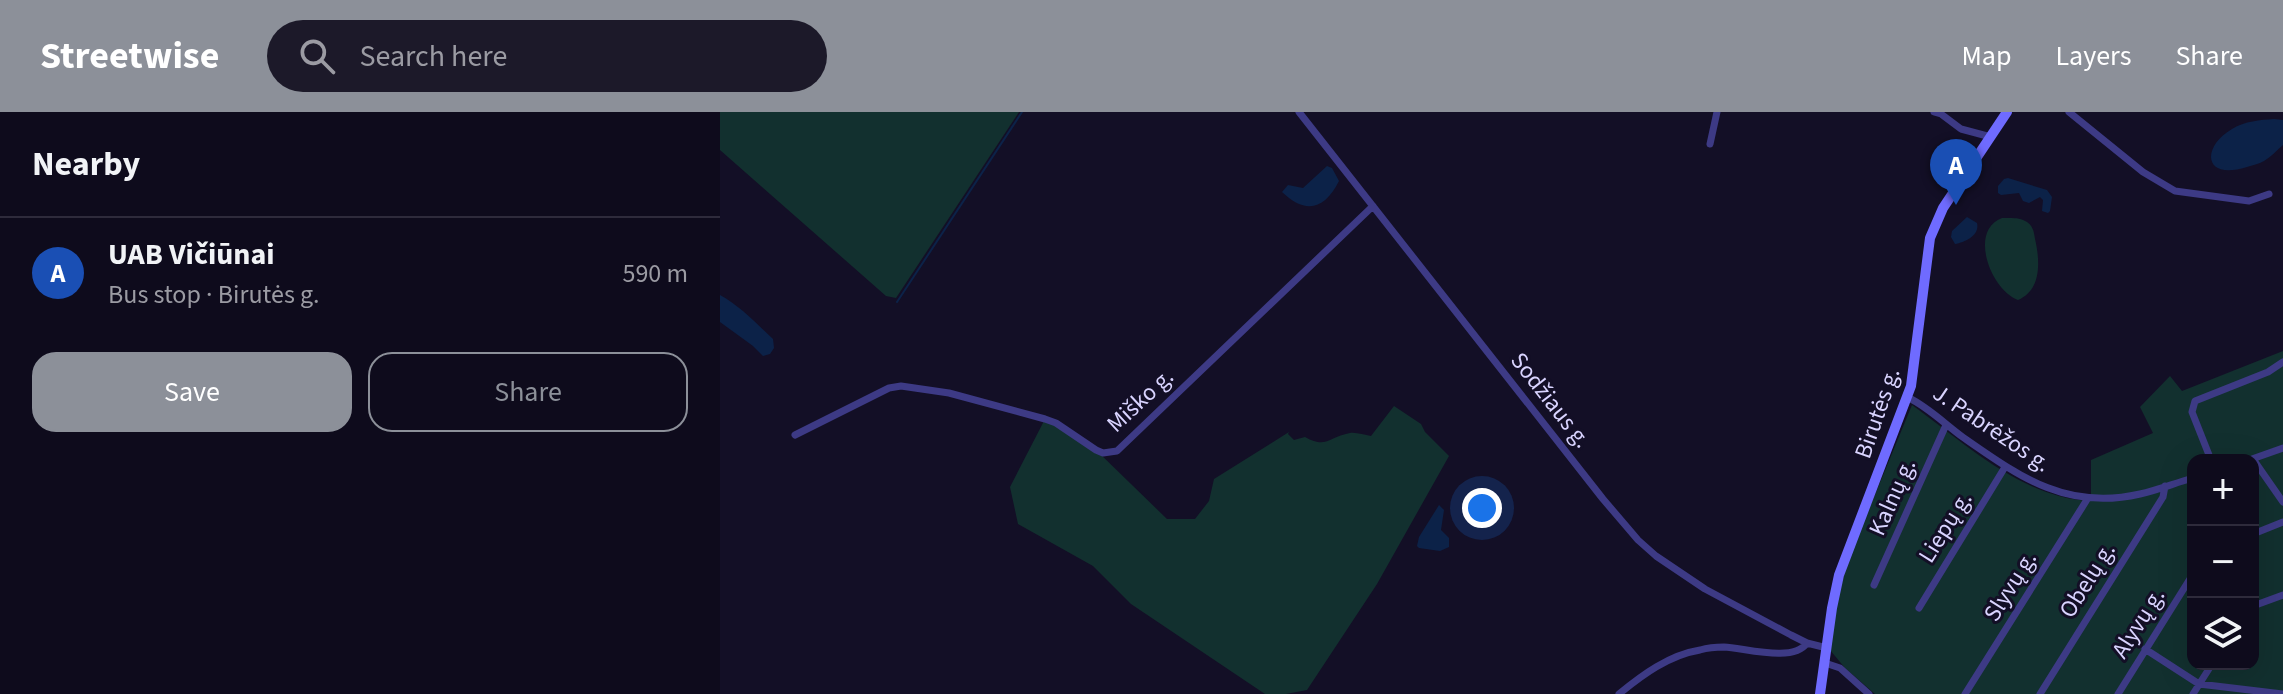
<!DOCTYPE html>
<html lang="en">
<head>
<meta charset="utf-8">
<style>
	body { margin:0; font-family:"Source Sans 3",sans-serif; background:#1c1929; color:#f1f3f6 }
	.controls { position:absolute; right:24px; bottom:24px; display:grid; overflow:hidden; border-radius:16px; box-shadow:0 8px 32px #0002 }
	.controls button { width:72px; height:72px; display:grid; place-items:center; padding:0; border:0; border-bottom:2px solid #2e2b3b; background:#0e0b1c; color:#f1f3f6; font:40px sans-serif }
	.you { position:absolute; left:762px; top:396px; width:28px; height:28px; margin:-20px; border:6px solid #fff; border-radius:50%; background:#1a73e8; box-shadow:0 0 0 12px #1a73e833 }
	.badge { display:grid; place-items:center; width:52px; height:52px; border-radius:50%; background:#8c9099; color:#fff; font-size:26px; font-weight:700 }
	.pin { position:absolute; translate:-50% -66px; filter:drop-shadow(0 2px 4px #0008) }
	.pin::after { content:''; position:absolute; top:42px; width:28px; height:24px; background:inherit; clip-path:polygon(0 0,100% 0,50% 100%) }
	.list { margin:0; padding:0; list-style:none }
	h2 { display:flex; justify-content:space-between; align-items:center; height:104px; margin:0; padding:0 32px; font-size:34px }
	h2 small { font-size:26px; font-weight:400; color:#9b9ba3 }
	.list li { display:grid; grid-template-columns:52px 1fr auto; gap:24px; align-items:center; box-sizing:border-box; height:112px; padding:0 32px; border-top:2px solid #2e2b3b }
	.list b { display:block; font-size:30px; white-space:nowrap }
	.list p { margin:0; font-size:26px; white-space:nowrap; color:#9b9ba3 }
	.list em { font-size:26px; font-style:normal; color:#9b9ba3 }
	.actions { display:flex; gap:16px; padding:24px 32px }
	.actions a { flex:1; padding:18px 0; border:2px solid #8c9099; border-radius:24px; text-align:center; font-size:28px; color:#8c9099 }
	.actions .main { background:#8c9099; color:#fff }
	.icon { flex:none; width:44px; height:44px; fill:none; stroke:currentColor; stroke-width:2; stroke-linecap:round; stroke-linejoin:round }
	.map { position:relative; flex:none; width:1563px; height:582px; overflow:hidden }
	header { display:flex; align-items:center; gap:48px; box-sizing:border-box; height:112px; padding:0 40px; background:#8c9099; color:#fff }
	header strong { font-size:38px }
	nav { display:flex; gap:44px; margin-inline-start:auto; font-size:28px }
	.search { width:560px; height:72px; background:#1c1929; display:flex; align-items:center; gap:20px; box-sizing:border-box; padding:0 28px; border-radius:44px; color:#9b9ba3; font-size:30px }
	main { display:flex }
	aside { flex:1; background:#0e0b1c }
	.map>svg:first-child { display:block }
	.green { fill:#12302f; fill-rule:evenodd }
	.water { fill:#0c2248 }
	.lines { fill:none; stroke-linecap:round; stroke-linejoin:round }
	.stream { stroke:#0c2248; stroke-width:2 }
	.street { stroke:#3d3a85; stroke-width:7 }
	.secondary { stroke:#6f6bff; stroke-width:10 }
	.labels { text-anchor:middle; stroke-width:6; stroke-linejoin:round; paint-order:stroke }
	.street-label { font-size:24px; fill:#d9d4ff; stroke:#130f26 }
</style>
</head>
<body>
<header>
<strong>Streetwise</strong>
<div class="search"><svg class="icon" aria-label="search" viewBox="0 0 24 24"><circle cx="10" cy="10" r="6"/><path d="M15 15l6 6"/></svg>Search here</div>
<nav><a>Map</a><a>Layers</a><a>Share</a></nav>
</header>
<main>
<aside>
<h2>Nearby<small></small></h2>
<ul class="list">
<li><span class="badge" style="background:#1a4fb4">A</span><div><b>UAB Vičiūnai</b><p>Bus stop · Birutės g.</p></div><em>590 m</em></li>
</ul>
<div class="actions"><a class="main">Save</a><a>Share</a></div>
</aside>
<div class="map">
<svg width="1563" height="582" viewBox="0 0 1563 582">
	<rect width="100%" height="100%" fill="#130f26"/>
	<!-- green -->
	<path class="green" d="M0 0H299L176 186 166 184 0 38Z
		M1282 106C1291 106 1300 105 1307 110 1313 114 1314 120 1315 127 1320 148 1322 178 1298 188 1271 178 1248 119 1282 106Z
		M1563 239V582H1155L1125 556 1110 538 1118 486 1128 448 1192 293C1246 332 1302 386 1371 389V348L1433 321 1420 295 1450 264 1462 279ZM1473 348H1533V552H1473Z
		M674 294 701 312 705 320 729 344 657 472 587 578 566 582H545L411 492 373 454 298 412 290 375 325 307 376 338 447 407H475L489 389 494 367 569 320 568 322 574 328 585 325C606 337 609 325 630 321 636 320 644 323 651 324Z"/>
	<!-- water -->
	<path class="water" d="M1554 7 1563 8V33C1557 38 1551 45 1544 49 1539 52 1532 53 1527 55 1483 69 1481 35 1512 17 1525 9 1540 8 1554 7Z
		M607 54 612 56 619 69C605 97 586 103 562 80L568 73 583 76Z
		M1288 66 1327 78 1332 85 1330 99 1328 101 1322 99 1323 88 1320 85 1309 91 1303 89 1299 81 1281 83 1278 81V74L1284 67Z
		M1247 105 1257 111C1260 123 1246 130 1235 132L1231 125 1232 119Z
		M0 183C20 194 36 211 53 227L54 236 50 242 43 244 33 234 0 210Z
		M719 393 724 398 721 418 729 426V435L720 439 699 436 697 434 699 425Z"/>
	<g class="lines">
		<!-- stream -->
		<path class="stream" d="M177 190 302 0"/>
		<!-- street -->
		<path class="street" d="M579 0 883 387 918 428 936 444 985 477 1071 523 1087 531 1107 536
			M1214 0 1221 2 1241 17 1271 25
			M1349 0 1423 60 1455 79 1529 89 1549 82
			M990 32 997 0
			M1189 286C1208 295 1226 313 1244 326 1300 365 1347 399 1420 382 1438 378 1455 371 1473 366
			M75 323 169 276 181 274 229 281 325 307 336 311 376 338 383 341 397 339 653 94
			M1532 347 1563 336
			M1533 347 1563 390
			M1491 348 1472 300 1475 289 1548 260 1563 250
			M1533 422 1563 410
			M1154 473 1226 313
			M1533 494 1563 483
			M1199 496 1285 355
			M1425 537 1479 572 1563 582
			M1105 551 1120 556 1149 582
			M899 582C922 563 949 543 980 538 987 536 996 535 1004 535 1025 536 1073 551 1087 531
			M1245 582 1368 386
			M1320 582 1443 385 1445 374
			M1398 582 1473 462
			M1473 582 1492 552"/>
		<!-- secondary -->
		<path class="secondary" d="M1100 582 1112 496 1119 463 1191 274 1210 126 1223 96 1287 0"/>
	</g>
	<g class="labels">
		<!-- street labels -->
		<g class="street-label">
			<text transform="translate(420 288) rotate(-43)" y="8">Miško g.</text>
			<text transform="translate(831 288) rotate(52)" y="8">Sodžiaus g.</text>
			<text transform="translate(1157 301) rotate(-71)" y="8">Birutės g.</text>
			<text transform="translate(1272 316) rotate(34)" y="8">J. Pabrėžos g.</text>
			<text transform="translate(1172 385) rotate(-66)" y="8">Kalnų g.</text>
			<text transform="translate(1225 415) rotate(-58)" y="8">Liepų g.</text>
			<text transform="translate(1367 468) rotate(-58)" y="8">Obelų g.</text>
			<text transform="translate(1290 474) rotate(-58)" y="8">Slyvų g.</text>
			<text transform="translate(1418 511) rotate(-58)" y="8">Alyvų g.</text>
		</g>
	</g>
</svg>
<div class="controls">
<button>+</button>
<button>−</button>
<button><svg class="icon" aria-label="layers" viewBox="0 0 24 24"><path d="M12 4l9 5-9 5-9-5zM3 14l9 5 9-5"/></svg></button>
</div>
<div class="you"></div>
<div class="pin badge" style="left:1236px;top:93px;background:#1a4fb4">A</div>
</div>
</main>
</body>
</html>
